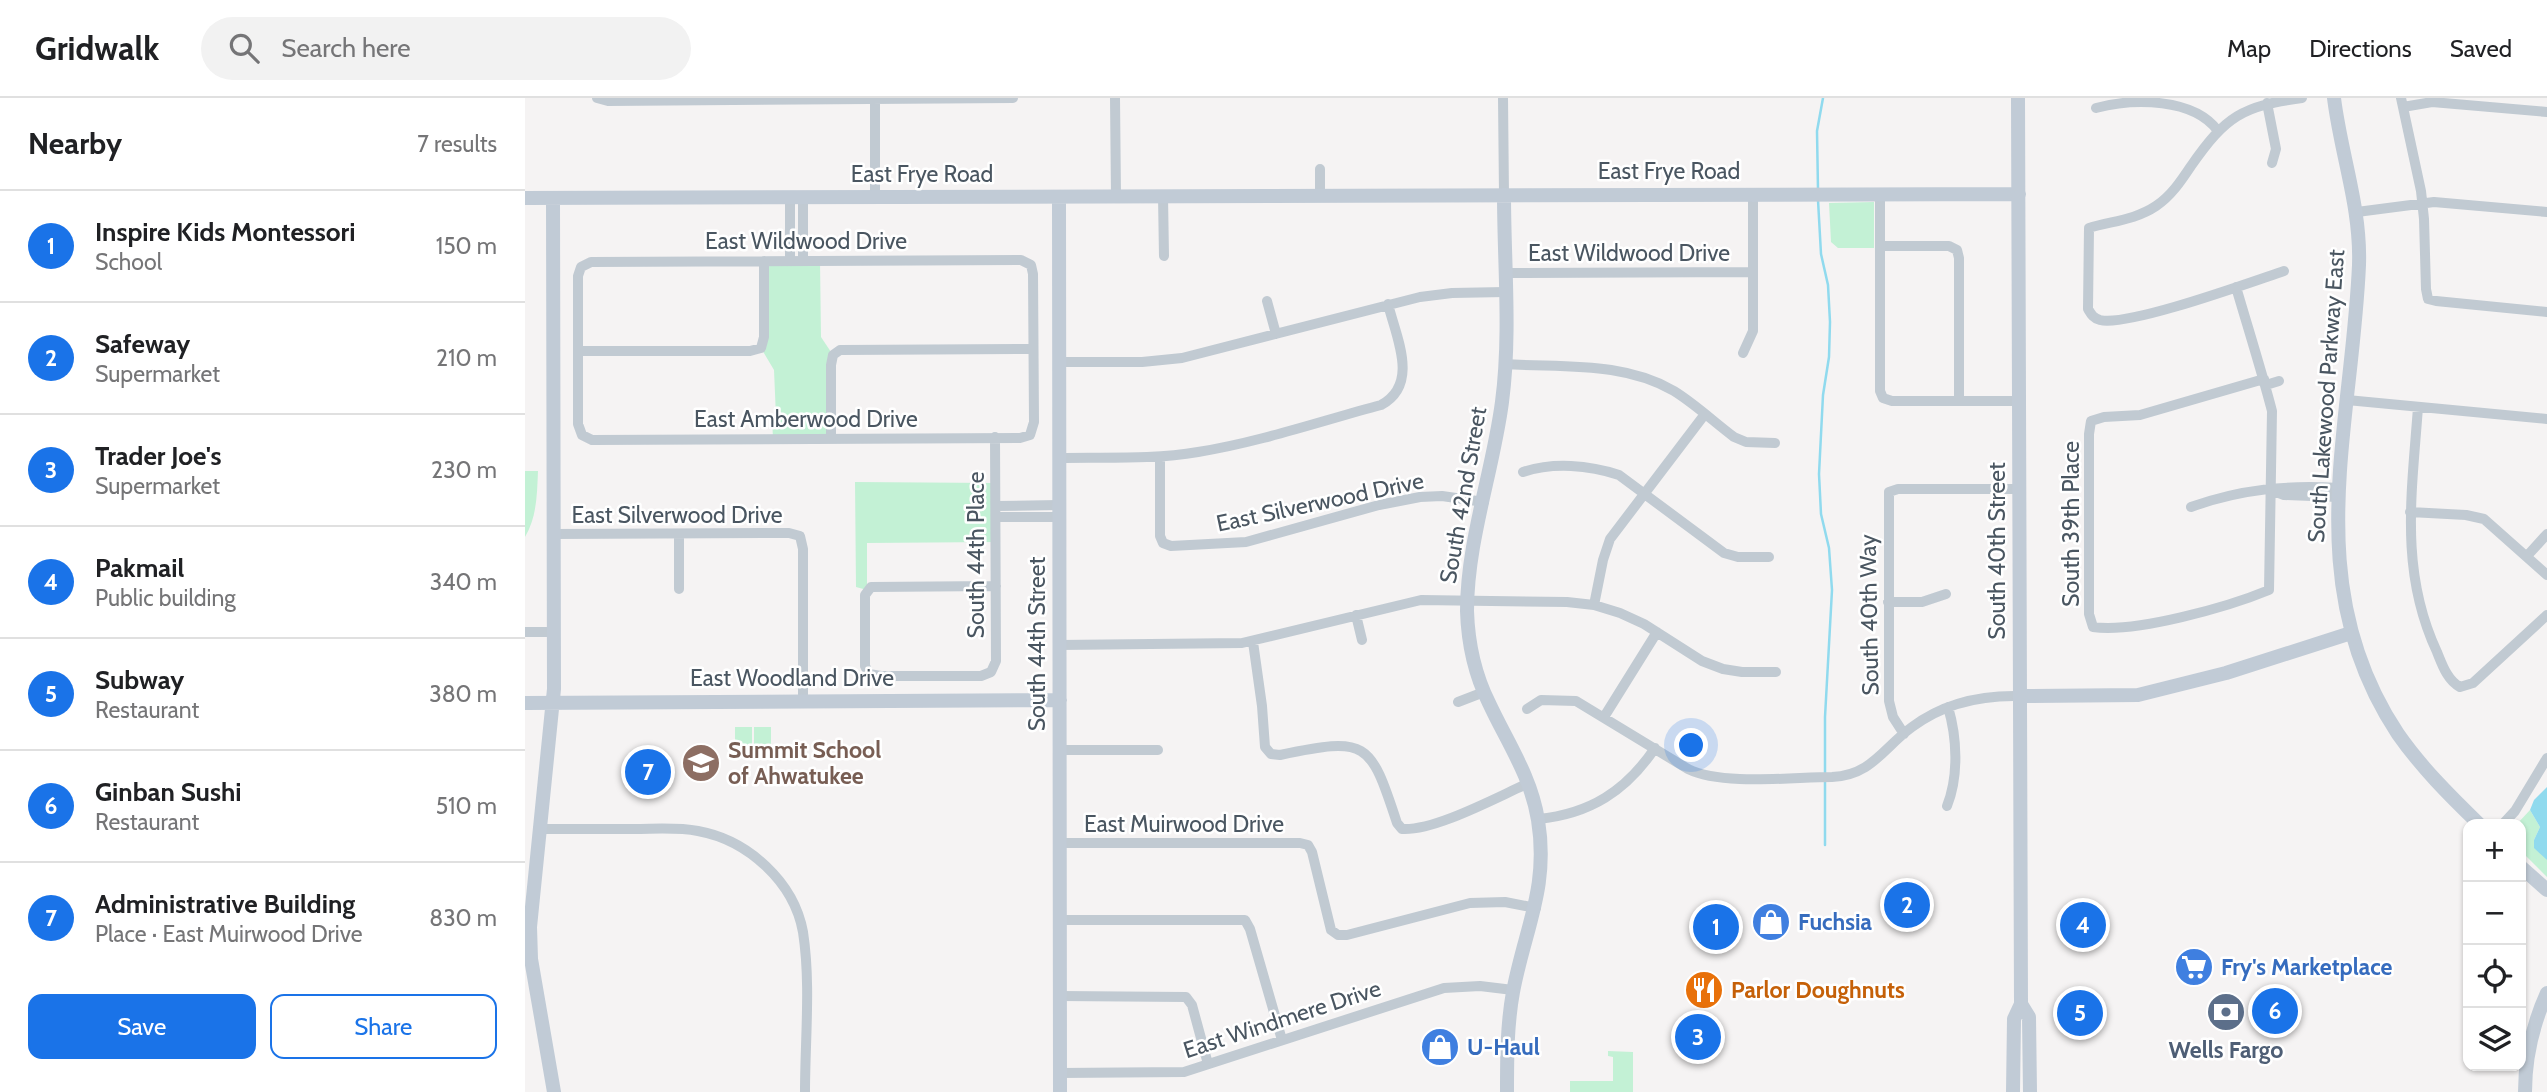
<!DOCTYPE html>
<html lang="en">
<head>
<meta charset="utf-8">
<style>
	body { margin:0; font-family:Cabin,sans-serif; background:#f2f2f2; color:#202124 }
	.controls { position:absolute; right:21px; bottom:21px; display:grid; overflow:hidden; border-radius:14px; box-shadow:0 2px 5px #0004 }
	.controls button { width:63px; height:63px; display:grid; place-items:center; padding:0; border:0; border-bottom:2px solid #e0e0e0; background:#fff; color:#202124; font:35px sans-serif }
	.you { position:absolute; left:1167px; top:648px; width:24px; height:24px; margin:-18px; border:5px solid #fff; border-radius:50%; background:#1a73e8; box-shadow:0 0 0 10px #1a73e833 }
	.badge { display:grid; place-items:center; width:46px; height:46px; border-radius:50%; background:#1a73e8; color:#fff; font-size:23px; font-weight:700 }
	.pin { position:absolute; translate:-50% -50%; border:4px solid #fff; box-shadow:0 2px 7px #0006 }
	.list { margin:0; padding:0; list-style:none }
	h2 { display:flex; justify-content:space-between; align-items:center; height:91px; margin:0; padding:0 28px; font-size:30px }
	h2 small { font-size:23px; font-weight:400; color:#757577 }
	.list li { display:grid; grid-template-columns:46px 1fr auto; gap:21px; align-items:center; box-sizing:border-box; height:112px; padding:0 28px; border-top:2px solid #e0e0e0 }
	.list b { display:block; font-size:26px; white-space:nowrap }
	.list p { margin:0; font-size:23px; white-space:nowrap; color:#757577 }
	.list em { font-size:23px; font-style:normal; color:#757577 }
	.actions { display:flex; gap:14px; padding:21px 28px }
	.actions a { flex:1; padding:16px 0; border:2px solid #1a73e8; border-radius:14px; text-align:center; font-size:24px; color:#1a73e8 }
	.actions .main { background:#1a73e8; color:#fff }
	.icon { flex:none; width:38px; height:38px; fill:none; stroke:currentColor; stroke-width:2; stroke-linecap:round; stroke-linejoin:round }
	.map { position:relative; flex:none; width:2022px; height:994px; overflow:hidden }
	header { display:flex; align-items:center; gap:42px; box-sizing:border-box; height:98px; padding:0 35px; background:#fff; border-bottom:2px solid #e0e0e0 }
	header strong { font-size:33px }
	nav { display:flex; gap:38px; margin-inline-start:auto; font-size:24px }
	.search { width:490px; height:63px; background:#f2f2f2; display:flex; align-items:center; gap:18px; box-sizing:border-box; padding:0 24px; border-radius:38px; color:#757577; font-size:26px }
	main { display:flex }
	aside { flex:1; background:#fff }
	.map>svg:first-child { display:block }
	.green { fill:#c3f1d5 }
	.water { fill:#90daee }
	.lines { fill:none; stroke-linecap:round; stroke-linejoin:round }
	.stream { stroke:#90daee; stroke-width:2.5 }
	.street { stroke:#c1cad2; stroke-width:10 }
	.secondary { stroke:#c1cbd6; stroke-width:14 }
	.labels { text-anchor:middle; stroke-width:5; stroke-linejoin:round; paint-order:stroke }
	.street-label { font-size:23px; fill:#4a5661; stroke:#fff }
	.education-label { font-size:23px; font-weight:bold; fill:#785e54; stroke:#fff; text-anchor:start }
	.shop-label { font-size:23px; font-weight:bold; fill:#366cbe; stroke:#fff; text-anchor:start }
	.food-label { font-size:23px; font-weight:bold; fill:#c56008; stroke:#fff; text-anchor:start }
	.service-label { font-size:23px; font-weight:bold; fill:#4e5e75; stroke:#fff }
</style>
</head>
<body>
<header>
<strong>Gridwalk</strong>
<div class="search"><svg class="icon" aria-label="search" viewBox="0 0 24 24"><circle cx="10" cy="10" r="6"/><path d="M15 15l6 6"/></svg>Search here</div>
<nav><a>Map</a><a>Directions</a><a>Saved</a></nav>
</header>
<main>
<aside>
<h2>Nearby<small>7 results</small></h2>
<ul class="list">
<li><span class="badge">1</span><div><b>Inspire Kids Montessori</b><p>School</p></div><em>150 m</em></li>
<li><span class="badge">2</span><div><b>Safeway</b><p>Supermarket</p></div><em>210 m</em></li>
<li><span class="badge">3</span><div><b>Trader Joe's</b><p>Supermarket</p></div><em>230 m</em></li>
<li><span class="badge">4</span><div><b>Pakmail</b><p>Public building</p></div><em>340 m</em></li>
<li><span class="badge">5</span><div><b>Subway</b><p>Restaurant</p></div><em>380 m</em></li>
<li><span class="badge">6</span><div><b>Ginban Sushi</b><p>Restaurant</p></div><em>510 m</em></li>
<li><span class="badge">7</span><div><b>Administrative Building</b><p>Place · East Muirwood Drive</p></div><em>830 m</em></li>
</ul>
<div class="actions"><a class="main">Save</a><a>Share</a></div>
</aside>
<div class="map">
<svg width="2022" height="994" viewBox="0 0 2022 994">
	<rect width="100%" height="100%" fill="#f5f3f3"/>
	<!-- green -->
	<path class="green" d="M1349 104V150H1313L1306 144 1304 105Z
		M239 163H295L296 239 308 257 306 341H248L247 319H251L249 272 236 250Z
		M0 373H13C12 396 12 419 0 439Z
		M330 384 470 385 471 444 342 445V492L331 489Z
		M210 629H227V657H210Z
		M229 629H246V657H229Z
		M2005 712 2015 729 2009 742 2022 762V779L1996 753V726H1992Z
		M1083 953 1108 954V994H1045V983H1088V959L1083 958Z"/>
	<!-- water -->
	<path class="water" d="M2022 689V762L2009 750V742L2015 729 2005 712 2009 702Z"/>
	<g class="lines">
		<!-- stream -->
		<path class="stream" d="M1293 92 1292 33 1298 0
			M1293 102 1296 156 1303 187 1305 224 1304 259 1298 297 1294 376 1296 416 1304 450 1307 492 1300 619V747"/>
		<!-- street -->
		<path class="street" d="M72 0 83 3 488 0
			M590 0 591 98
			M978 0 979 97
			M1876 0 1896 93 1899 121 1901 191 1903 201 1911 203 2022 214
			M350 2V99
			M1742 5 1751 51 1747 65
			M1878 9 1907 4 2022 14
			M1571 10C1609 0 1669 0 1693 33
			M795 71V98
			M1355 95V293L1358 300 1367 303H1495
			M638 98 639 158
			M265 99V163
			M278 99V163
			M1832 114 1909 104 2022 114
			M1355 148H1424L1432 152 1434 160V303
			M496 162 506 167 508 176 509 324 505 337 495 340 67 342 57 337 53 326V178L56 169 66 164Z
			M1759 173C1726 184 1603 229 1575 222 1568 220 1566 216 1563 211L1564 130C1587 123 1610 122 1631 108 1646 98 1656 83 1666 68 1701 18 1717 8 1777 0
			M980 175 1228 174
			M1711 189C1723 230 1736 271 1747 313L1744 492C1703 509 1611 535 1568 529L1564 516V336L1566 323 1579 319 1615 317 1739 281
			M742 203 751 236
			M53 253H225L236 250 239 239V163
			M1218 255 1228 233V96
			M533 264H617L657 260 895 199 927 195 980 194
			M980 266C1036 270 1098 263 1149 293 1170 306 1189 324 1209 339L1221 344 1250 345
			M1741 287 1754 283
			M1822 302 2022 321
			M1893 309C1887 394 1874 473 1912 554 1917 566 1922 582 1935 589L1948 585 2022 517
			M470 339 471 563 466 574 456 578H356L344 576 340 568V497L346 489 471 488
			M306 341V267L308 257 315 252 508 251
			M635 359V438L638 445 646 448 721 444 854 407 895 399 917 398 959 404
			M534 360C580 359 627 362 673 354 735 344 796 323 856 307 895 286 871 239 863 206
			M998 374C1028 364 1064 367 1094 377L1199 455 1213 459H1244
			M1746 392 1759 397 1813 399
			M471 408 534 407
			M1666 409C1716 391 1762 387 1814 390
			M1885 414 1941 417 1959 421 2022 477
			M471 419H534
			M28 436 264 435 275 438 278 451V603
			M2002 458 2022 436
			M154 491V436
			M1363 504H1397L1421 496
			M1069 507 1078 462 1085 441 1180 316
			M831 517 837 542
			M0 534H29
			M728 544 737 608 740 649 746 656 755 657C842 639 845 642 872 725L877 731C910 733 972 699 1004 685
			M534 547 717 545 896 502 1042 504 1069 507 1095 515 1119 526 1177 563 1198 571 1217 574H1251
			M933 604 959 594
			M1002 611 1016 602 1051 603 1163 671C1198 688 1268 679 1307 679 1347 677 1358 650 1387 629 1419 605 1456 597 1495 598
			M1079 619 1132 534
			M1379 636 1368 619 1364 603V394L1373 391H1495
			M534 652H633
			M1422 708C1434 678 1432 639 1423 609
			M1013 721C1065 716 1101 693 1130 650
			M1978 726 1990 713 2022 660
			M13 731C45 731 77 731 109 731 130 731 152 729 173 733 223 742 269 784 278 834 286 886 280 942 280 994
			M535 745H775L783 747 787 754 806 832 813 837H822L945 805 980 804 1011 810
			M535 822H720L725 831 757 942
			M535 898 661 899 667 907 683 966
			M535 975 659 974 919 890 955 888 988 892"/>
		<!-- secondary -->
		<path class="secondary" d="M1809 0C1816 57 1836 109 1834 167 1827 331 1773 486 1873 636 1896 669 1925 698 1954 726
			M979 97C979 165 986 236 977 304 968 373 942 443 942 513 943 544 950 577 964 605 982 644 1006 678 1013 722 1024 790 1000 830 988 894 982 927 982 960 982 994
			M534 99 535 994
			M0 100 1494 96
			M28 100 29 591 5 829 6 861 29 994
			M1495 598 1613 597 1701 575 1826 535
			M0 605 535 602
			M1996 769 2022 792
			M1496 906 1504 919 1505 994
			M1488 994 1489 921 1496 906 1493 0
			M2000 994C2000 960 2008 926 2022 895"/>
	</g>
	<!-- icons -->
	<defs>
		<symbol id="school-disc" viewBox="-11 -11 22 22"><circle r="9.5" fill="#8d6e63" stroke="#fff"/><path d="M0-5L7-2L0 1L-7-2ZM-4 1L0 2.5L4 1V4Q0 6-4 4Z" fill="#fff"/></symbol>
		<symbol id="shop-disc" viewBox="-11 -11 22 22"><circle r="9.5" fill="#3f7fe0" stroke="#fff"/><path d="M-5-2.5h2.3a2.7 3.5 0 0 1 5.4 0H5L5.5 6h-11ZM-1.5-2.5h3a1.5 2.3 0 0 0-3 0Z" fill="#fff"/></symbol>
		<symbol id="supermarket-disc" viewBox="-11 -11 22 22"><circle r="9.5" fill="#3f7fe0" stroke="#fff"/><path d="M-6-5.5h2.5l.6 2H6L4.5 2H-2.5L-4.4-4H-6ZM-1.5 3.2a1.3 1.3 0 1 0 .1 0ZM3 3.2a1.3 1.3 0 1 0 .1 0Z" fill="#fff"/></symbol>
		<symbol id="restaurant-disc" viewBox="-11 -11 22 22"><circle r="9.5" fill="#e8710a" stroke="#fff"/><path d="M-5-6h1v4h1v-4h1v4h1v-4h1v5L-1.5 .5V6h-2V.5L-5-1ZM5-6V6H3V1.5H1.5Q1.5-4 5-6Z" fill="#fff"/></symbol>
		<symbol id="bank-disc" viewBox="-11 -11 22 22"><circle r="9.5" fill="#5c6f8a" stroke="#fff"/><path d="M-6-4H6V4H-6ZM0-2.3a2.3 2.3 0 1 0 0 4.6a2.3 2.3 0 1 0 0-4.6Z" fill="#fff"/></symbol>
	</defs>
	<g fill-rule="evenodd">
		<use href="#school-disc" x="154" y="643" width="44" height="44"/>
		<use href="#shop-disc" x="1224" y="802" width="44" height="44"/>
		<use href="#supermarket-disc" x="1647" y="847" width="44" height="44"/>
		<use href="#restaurant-disc" x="1157" y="870" width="44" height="44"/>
		<use href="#bank-disc" x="1679" y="892" width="44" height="44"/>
		<use href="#shop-disc" x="893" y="927" width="44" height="44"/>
	</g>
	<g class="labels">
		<!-- street labels -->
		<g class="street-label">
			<text x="1144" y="81">East Frye Road</text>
			<text x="397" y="84">East Frye Road</text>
			<text x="281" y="151">East Wildwood Drive</text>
			<text x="1104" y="163">East Wildwood Drive</text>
			<text transform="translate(1801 298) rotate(-86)" y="8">South Lakewood Parkway East</text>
			<text x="281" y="329">East Amberwood Drive</text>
			<text transform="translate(938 397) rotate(-80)" y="8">South 42nd Street</text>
			<text transform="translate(795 404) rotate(-12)" y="8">East Silverwood Drive</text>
			<text x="152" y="425">East Silverwood Drive</text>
			<text transform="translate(1546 426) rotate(-90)" y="8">South 39th Place</text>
			<text transform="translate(1472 453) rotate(-90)" y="8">South 40th Street</text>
			<text transform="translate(451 457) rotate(-90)" y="8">South 44th Place</text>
			<text transform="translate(1344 517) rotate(-91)" y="8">South 40th Way</text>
			<text transform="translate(512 546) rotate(-90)" y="8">South 44th Street</text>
			<text x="267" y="588">East Woodland Drive</text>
			<text x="659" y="734">East Muirwood Drive</text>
			<text transform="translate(757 921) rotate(-18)" y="8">East Windmere Drive</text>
		</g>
		<!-- education labels -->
		<g class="education-label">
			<text x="203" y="660">Summit School<tspan x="203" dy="26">of Ahwatukee</tspan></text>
		</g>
		<!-- shop labels -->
		<g class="shop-label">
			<text x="1273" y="832">Fuchsia</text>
			<text x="1696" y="877">Fry's Marketplace</text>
			<text x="942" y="957">U-Haul</text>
		</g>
		<!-- food labels -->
		<g class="food-label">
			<text x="1206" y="900">Parlor Doughnuts</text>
		</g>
		<!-- service labels -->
		<g class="service-label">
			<text x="1701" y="960">Wells Fargo</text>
		</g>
	</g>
</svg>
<div class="controls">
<button>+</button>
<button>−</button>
<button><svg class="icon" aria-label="locate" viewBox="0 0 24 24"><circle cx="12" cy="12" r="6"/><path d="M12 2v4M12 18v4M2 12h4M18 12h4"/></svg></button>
<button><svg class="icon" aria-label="layers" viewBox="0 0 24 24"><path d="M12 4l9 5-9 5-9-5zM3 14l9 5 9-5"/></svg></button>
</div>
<div class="you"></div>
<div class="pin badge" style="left:1191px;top:829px">1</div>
<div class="pin badge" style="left:1382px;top:807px">2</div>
<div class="pin badge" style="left:1173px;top:939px">3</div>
<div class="pin badge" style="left:1558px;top:827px">4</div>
<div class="pin badge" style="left:1555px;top:915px">5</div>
<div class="pin badge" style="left:1750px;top:913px">6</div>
<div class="pin badge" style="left:123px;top:674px">7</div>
</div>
</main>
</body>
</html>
